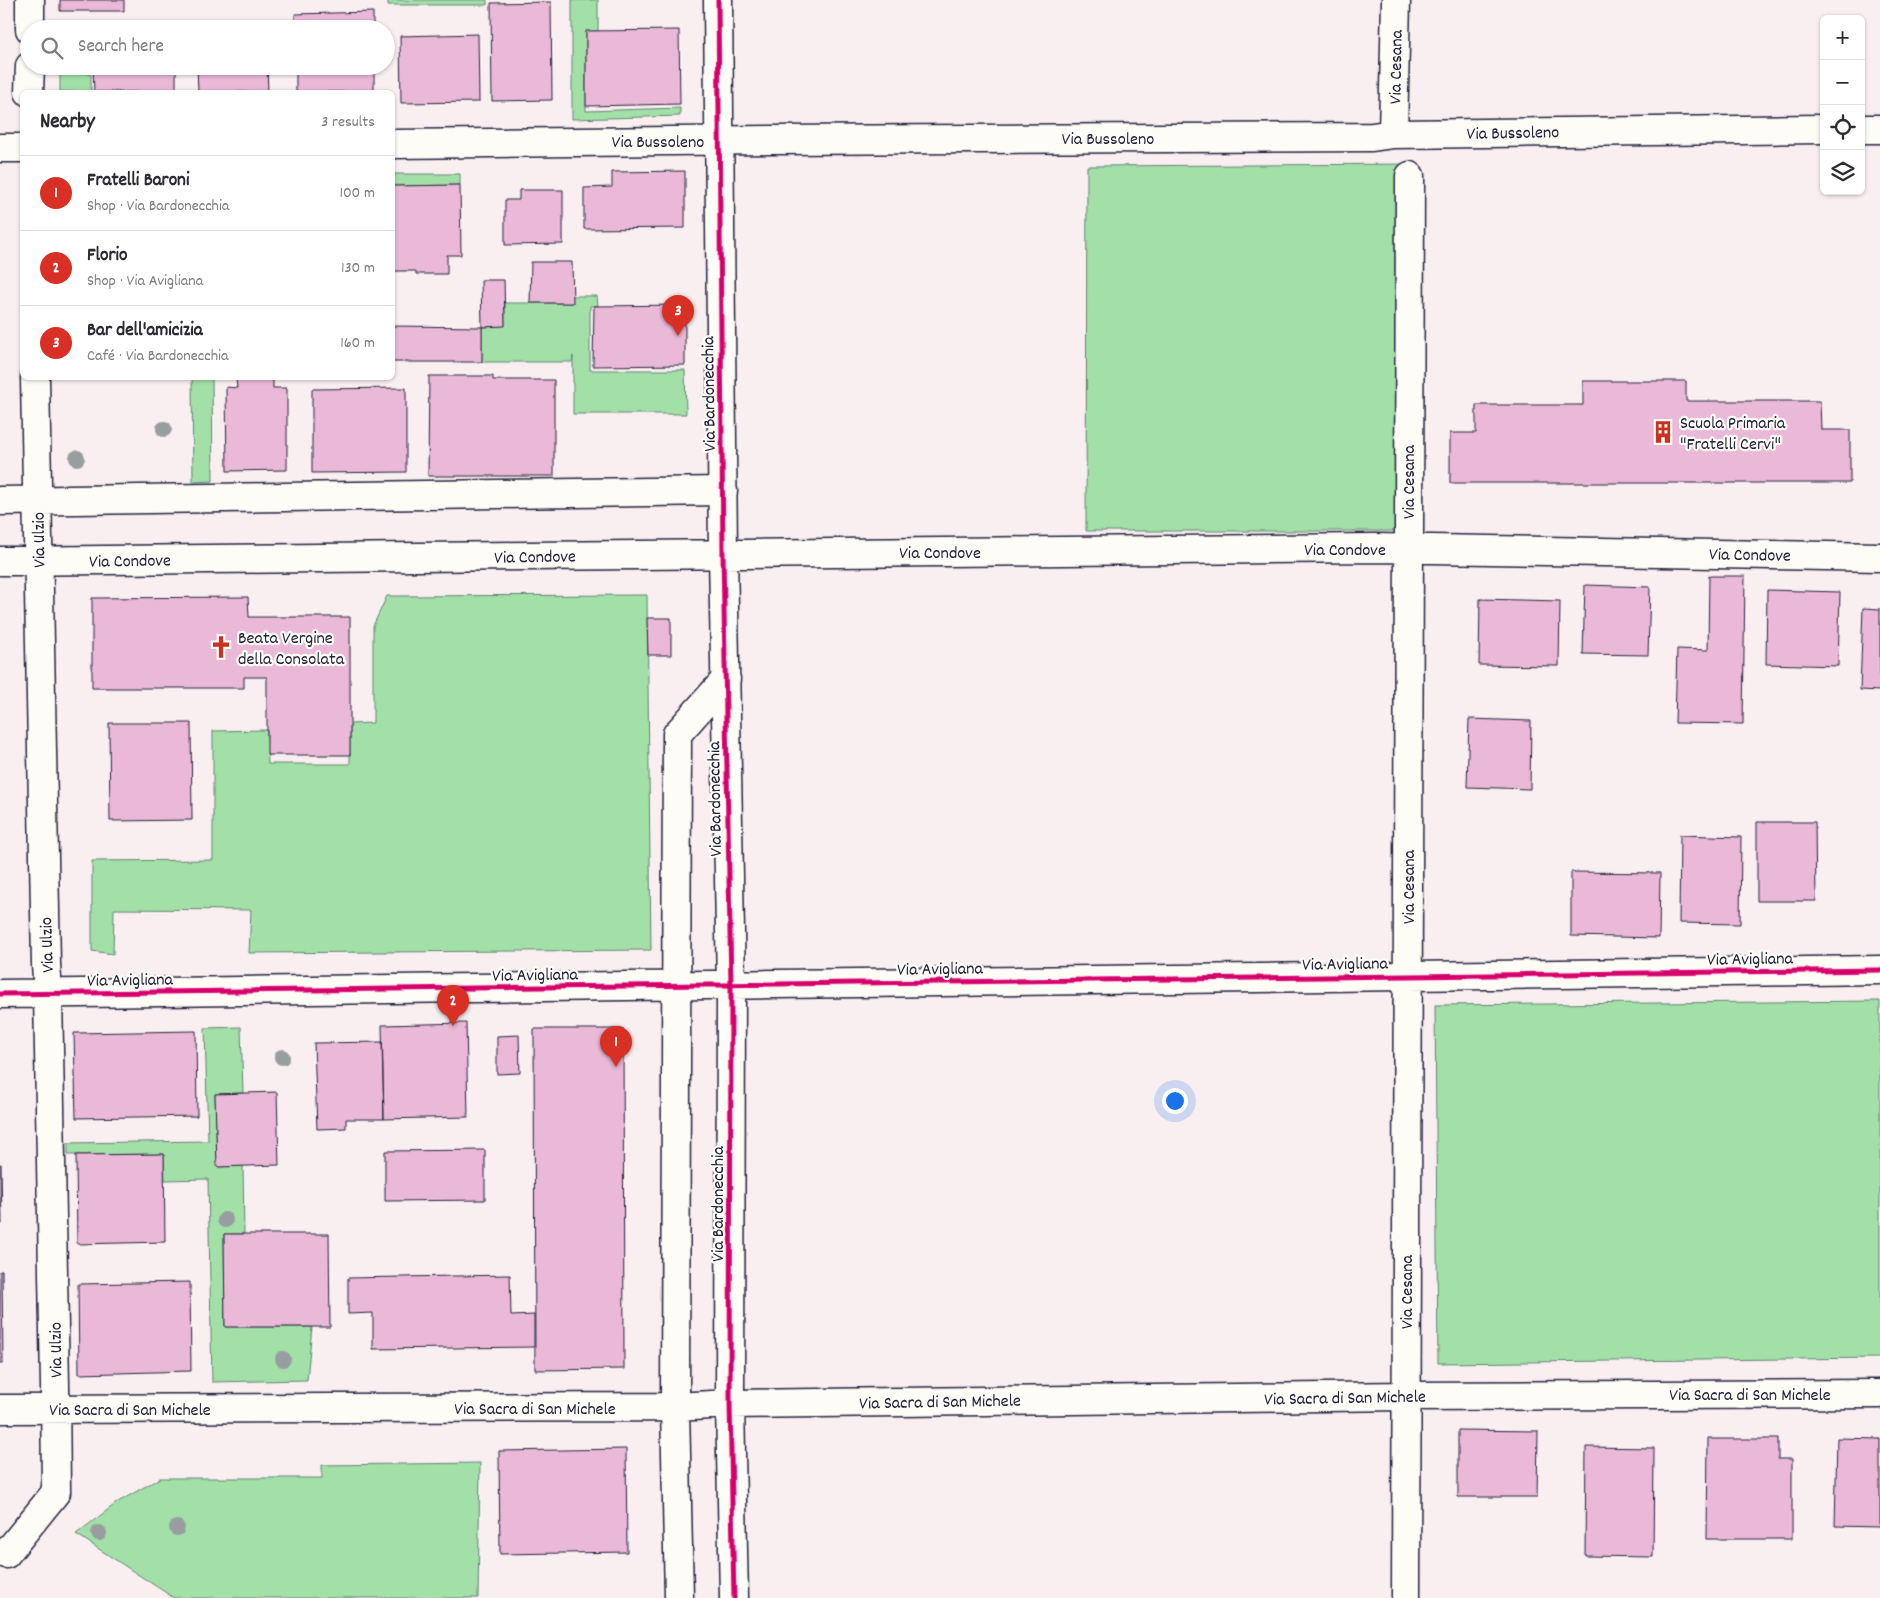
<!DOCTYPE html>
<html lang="en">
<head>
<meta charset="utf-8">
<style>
	body { margin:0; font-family:Dekko,sans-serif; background:#f7f7f7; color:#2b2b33 }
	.controls { position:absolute; right:15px; top:15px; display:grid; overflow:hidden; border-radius:8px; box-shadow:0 1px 4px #0004 }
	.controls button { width:45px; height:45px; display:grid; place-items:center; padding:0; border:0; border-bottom:1px solid #e1e1e2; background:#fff; color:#2b2b33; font:25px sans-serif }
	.you { position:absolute; left:1174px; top:1100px; width:18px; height:18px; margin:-12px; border:4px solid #fff; border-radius:50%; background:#1a73e8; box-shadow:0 0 0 8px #1a73e833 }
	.badge { display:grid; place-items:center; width:32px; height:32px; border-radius:50%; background:#d93025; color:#fff; font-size:16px; font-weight:700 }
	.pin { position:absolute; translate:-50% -41px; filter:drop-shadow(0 1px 2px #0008) }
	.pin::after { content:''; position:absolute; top:26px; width:18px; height:15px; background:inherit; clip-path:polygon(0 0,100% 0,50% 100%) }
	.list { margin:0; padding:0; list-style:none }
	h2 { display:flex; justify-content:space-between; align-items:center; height:65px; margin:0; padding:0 20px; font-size:21px }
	h2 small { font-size:16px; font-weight:400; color:#7c7c81 }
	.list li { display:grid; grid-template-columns:32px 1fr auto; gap:15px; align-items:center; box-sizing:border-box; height:75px; padding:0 20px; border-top:1px solid #e1e1e2 }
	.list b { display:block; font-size:19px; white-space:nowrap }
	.list p { margin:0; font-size:16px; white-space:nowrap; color:#7c7c81 }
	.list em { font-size:16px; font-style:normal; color:#7c7c81 }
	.icon { flex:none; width:28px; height:28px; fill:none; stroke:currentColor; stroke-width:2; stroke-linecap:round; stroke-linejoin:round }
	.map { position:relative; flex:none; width:1880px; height:1598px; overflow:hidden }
	.search { position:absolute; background:#fff; box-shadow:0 1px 4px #0004; left:20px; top:20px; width:375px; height:55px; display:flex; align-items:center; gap:12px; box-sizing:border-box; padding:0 18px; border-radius:28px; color:#7c7c81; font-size:19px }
	.panel { position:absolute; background:#fff; box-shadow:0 1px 4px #0004; left:20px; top:90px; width:375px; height:290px; border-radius:8px }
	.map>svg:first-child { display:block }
	.green { fill:#a2e0a8; stroke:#628172 }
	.building { fill:#ebb9d8; stroke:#22223b }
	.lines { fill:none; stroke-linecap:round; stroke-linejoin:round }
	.minor-casing { stroke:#22223b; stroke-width:31 }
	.minor { stroke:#fdfcf7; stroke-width:28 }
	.cycleway-casing { stroke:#fdfcf7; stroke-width:8 }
	.cycleway { stroke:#d6006c; stroke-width:5 }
	.tree { fill:#989e9f }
	.labels { text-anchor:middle; stroke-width:4.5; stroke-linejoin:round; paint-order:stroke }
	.street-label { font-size:18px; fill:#22223b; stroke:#fdfcf7 }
	.poi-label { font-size:18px; fill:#22223b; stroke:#fdfcf7; text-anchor:start }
</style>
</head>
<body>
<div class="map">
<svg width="1880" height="1598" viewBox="0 0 1880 1598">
	<rect width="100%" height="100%" fill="#f9eff1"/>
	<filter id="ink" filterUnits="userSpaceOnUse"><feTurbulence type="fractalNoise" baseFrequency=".02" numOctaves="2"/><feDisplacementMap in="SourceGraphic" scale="10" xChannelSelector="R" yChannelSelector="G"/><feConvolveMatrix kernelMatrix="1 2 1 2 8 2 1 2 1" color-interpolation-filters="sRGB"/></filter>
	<g filter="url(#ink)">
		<!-- green -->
		<path class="green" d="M388 0H487V5H388Z
			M572 0H598V31L586 32V111L680 108V116L572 119Z
			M60 66H69L91 75V92H60Z
			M1417 164 1416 531H1086L1087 166Z
			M392 174H460V185L393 186Z
			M572 296H597L598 306H590V370H685L686 414H573V356L572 362H482V327L505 325V303H572Z
			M192 378H212L213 481 193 482Z
			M647 595 651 950 249 953 251 910 114 909 113 954 92 951V861L213 860V731L267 730 268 764H350V724L373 723V626L387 596Z
			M1880 1001V1358L1438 1363 1435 1005Z
			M241 1027 243 1093 215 1094 217 1167 243 1166 244 1234H224L225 1327H312L307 1380 212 1382 208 1179 165 1180 164 1154 68 1155V1143L208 1141 205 1028Z
			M480 1463 478 1598H174L76 1534 118 1502 160 1478H322V1465Z"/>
		<!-- building -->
		<path class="building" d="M60 0H124V11H60Z
			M551 2 552 100 492 101 491 3Z
			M373 12V29H295V14Z
			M197 26H266V29H197Z
			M679 30 680 104 586 106V31Z
			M478 34 479 102 401 103 400 36Z
			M93 66H176V92H94Z
			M197 66H267L268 92H198Z
			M296 66H374V92H296Z
			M685 171V228L584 229V188L612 187V172Z
			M460 185 461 255H447V274H416V271H392V186Z
			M519 190H563V244L505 245V200H519Z
			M531 262H572L573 303H530Z
			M481 280H504L505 326 482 327Z
			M685 305V365L593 366 594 306Z
			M392 326 482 327V362H392Z
			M429 376H493V380H554V476H428Z
			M236 379H273V388H287V470L227 471 226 387 237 388Z
			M1583 381H1686V401H1820L1821 430H1850V483H1450V433H1476V405H1583Z
			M406 388V472L312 473V389Z
			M1709 576H1745L1743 724 1675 723 1677 649 1708 650Z
			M1585 585 1650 587 1648 655 1583 654Z
			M1767 590 1840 592 1838 666 1766 664Z
			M248 597 249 617H350V755H267V677H244V688H92V598Z
			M1480 599 1560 601 1559 666 1479 665Z
			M1863 608 1880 609V691L1860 690Z
			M647 618H671V655H648Z
			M1469 719 1531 721 1530 789 1467 787Z
			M109 723H191L192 820 110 821Z
			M1757 822H1815L1816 901H1757Z
			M1680 835 1741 837 1740 924 1679 923Z
			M1571 872 1660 873 1659 938 1571 936Z
			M466 1023 468 1117 384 1119 382 1025Z
			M534 1029H623L624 1369 535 1370Z
			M196 1031 197 1116 76 1118 74 1033Z
			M519 1035 520 1073 497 1074V1036Z
			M382 1042 384 1119H346V1128L317 1129 314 1043Z
			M277 1092 279 1165 217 1167 215 1094Z
			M485 1150V1200L385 1201V1151Z
			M164 1154 165 1242 77 1244 76 1155Z
			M0 1164H1L2 1224H0Z
			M224 1234H329L330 1327H225Z
			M0 1271H2L3 1363H0Z
			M510 1275 511 1316 534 1315V1347L373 1349V1313L348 1314V1278Z
			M190 1282 191 1371 79 1374 78 1284Z
			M1458 1430 1538 1431 1537 1497H1458Z
			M1837 1438 1880 1439V1527L1835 1526Z
			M1708 1439H1778V1459H1792V1539H1707Z
			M1586 1447 1654 1448 1653 1557 1585 1556Z
			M626 1449 627 1552 500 1554 499 1451Z"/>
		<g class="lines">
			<defs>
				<path id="minor" d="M718 0 723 554 731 985 730 1404 734 1598
					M30 29V0
					M29 92 30 66
					M1861 129H1880
					M1393 134 1396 0
					M392 144 770 140 1372 137 1393 134 1824 129
					M0 148H22
					M0 501 723 491
					M0 561 1375 548 1880 557
					M0 994 1880 970
					M0 1409 675 1407 730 1404 1406 1396 1880 1394
					M6 1554 56 1492 55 1385 48 994 46 964 35 378
					M679 1598 675 1407 677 734 726 679
					M1406 1598 1410 176"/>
			</defs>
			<!-- minor casing -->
			<use href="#minor" class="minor-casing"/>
			<!-- minor -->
			<use href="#minor" class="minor"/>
			<defs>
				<path id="cycleway" d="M718 0 723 554 731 985 730 1404 734 1598
					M0 994 1880 970"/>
			</defs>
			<!-- cycleway casing -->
			<use href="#cycleway" class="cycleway-casing"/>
			<!-- cycleway -->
			<use href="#cycleway" class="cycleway"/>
		</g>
		<!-- trees -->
		<g class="tree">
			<circle cx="164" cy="429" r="8"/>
			<circle cx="77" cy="458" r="8"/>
			<circle cx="282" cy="1057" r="8"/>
			<circle cx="225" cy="1220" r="8"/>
			<circle cx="283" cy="1359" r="8"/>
			<circle cx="177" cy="1528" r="8"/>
			<circle cx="99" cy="1533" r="8"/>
		</g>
	</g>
	<!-- icons -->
	<defs>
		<symbol id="building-bare" viewBox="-9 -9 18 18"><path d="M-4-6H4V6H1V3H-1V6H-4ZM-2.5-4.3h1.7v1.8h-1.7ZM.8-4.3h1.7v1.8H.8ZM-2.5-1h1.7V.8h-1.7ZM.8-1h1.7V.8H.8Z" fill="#c8321e" stroke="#fdfcf7" stroke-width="2.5" paint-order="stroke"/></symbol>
		<symbol id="church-bare" viewBox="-9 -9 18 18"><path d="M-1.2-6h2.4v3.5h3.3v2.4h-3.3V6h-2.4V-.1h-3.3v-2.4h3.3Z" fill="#c8321e" stroke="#fdfcf7" stroke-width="2.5" paint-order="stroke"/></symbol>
	</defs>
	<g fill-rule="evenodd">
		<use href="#building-bare" x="1647" y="416" width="32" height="32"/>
		<use href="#church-bare" x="205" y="631" width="32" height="32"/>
	</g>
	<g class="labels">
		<!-- street labels -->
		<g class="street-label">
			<text transform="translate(1395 67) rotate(-89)" y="6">Via Cesana</text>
			<text transform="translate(1513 132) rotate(-1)" y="6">Via Bussoleno</text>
			<text x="1108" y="144">Via Bussoleno</text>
			<text x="658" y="147">Via Bussoleno</text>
			<text transform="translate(708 394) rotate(-91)" y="6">Via Bardonecchia</text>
			<text transform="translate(1408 482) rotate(-90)" y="6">Via Cesana</text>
			<text transform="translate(38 540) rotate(-91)" y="6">Via Ulzio</text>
			<text x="1345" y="555">Via Condove</text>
			<text x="940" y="558">Via Condove</text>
			<text transform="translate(1750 554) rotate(1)" y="6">Via Condove</text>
			<text transform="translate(535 556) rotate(-1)" y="6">Via Condove</text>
			<text transform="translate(130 560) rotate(-1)" y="6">Via Condove</text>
			<text transform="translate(714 799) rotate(-91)" y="6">Via Bardonecchia</text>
			<text transform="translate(1408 887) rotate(-90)" y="6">Via Cesana</text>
			<text transform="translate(46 945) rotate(-92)" y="6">Via Ulzio</text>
			<text transform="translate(1750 958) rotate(-1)" y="6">Via Avigliana</text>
			<text transform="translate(1345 963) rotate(-1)" y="6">Via Avigliana</text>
			<text transform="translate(940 968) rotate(-1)" y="6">Via Avigliana</text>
			<text transform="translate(535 974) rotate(-1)" y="6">Via Avigliana</text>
			<text transform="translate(130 979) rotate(-1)" y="6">Via Avigliana</text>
			<text transform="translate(717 1204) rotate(-90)" y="6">Via Bardonecchia</text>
			<text transform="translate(1406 1292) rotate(-90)" y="6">Via Cesana</text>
			<text transform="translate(55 1350) rotate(-91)" y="6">Via Ulzio</text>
			<text x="1750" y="1400">Via Sacra di San Michele</text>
			<text transform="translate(1345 1397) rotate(-1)" y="6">Via Sacra di San Michele</text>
			<text transform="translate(940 1401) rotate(-1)" y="6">Via Sacra di San Michele</text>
			<text x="535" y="1414">Via Sacra di San Michele</text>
			<text x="130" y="1415">Via Sacra di San Michele</text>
		</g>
		<!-- poi labels -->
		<g class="poi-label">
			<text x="1680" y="428">Scuola Primaria<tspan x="1680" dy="21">"Fratelli Cervi"</tspan></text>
			<text x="238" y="643">Beata Vergine<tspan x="238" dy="21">della Consolata</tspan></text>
		</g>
	</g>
</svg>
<div class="controls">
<button>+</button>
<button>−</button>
<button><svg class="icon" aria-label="locate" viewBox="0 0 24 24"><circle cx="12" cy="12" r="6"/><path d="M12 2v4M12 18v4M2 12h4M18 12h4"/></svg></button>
<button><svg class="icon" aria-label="layers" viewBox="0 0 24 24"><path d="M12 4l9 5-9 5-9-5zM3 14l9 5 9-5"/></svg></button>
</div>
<div class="you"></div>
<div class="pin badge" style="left:616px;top:1067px">1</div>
<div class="pin badge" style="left:453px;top:1026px">2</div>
<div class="pin badge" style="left:678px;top:336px">3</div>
<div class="search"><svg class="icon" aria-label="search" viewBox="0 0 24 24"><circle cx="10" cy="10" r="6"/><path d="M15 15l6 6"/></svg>Search here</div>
<section class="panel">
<h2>Nearby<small>3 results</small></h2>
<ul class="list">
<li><span class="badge">1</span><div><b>Fratelli Baroni</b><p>Shop · Via Bardonecchia</p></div><em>100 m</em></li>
<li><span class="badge">2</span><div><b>Florio</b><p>Shop · Via Avigliana</p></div><em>130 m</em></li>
<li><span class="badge">3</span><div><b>Bar dell'amicizia</b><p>Café · Via Bardonecchia</p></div><em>160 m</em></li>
</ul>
</section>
</div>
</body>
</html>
